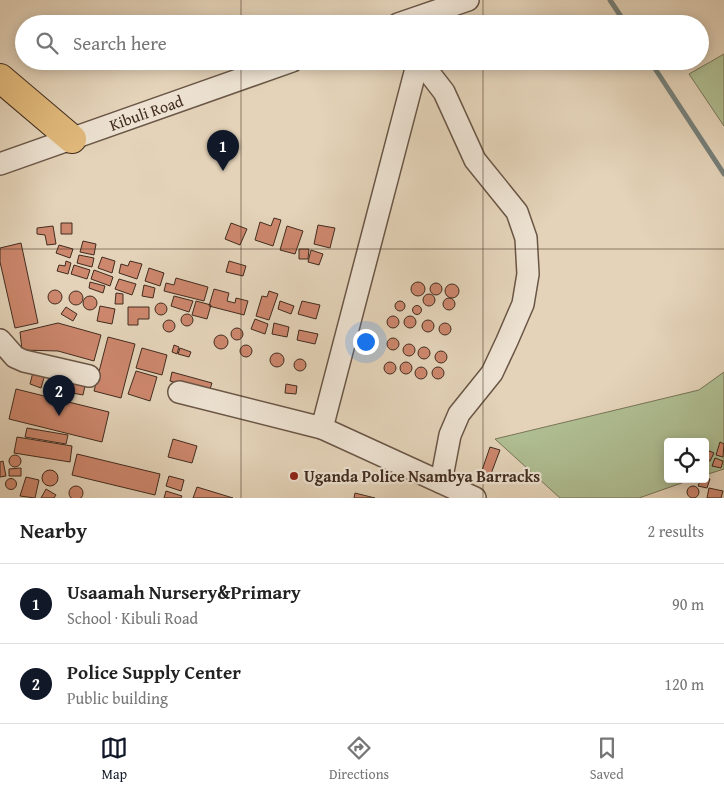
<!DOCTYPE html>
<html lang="en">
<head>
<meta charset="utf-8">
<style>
	body { margin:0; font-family:"Gentium Book Plus",serif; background:#f2f2f2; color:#222 }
	.controls { position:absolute; right:15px; bottom:15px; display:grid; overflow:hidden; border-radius:5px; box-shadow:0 2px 12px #0003 }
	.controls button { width:45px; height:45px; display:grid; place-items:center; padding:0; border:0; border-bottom:1px solid #e0e0e0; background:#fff; color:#222; font:25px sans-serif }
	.you { position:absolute; left:365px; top:341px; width:18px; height:18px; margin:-12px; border:4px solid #fff; border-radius:50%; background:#1a73e8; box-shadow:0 0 0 8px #1a73e833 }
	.badge { display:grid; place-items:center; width:32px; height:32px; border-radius:50%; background:#111827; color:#fff; font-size:16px; font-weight:700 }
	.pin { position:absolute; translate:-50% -41px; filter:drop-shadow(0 1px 2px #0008) }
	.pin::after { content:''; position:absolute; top:26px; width:18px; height:15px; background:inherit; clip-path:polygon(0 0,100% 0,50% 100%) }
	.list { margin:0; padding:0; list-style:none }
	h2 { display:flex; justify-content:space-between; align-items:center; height:65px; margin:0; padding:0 20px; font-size:21px }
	h2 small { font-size:16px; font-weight:400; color:#767676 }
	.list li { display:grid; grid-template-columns:32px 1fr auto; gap:15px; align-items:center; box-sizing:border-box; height:80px; padding:0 20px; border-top:1px solid #e0e0e0 }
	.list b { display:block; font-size:19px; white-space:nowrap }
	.list p { margin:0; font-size:16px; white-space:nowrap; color:#767676 }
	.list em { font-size:16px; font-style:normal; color:#767676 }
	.icon { flex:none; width:28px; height:28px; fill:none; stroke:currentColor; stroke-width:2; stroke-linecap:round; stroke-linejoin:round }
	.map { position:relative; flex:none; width:724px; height:498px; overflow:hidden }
	.search { position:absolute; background:#fff; box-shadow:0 2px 12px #0003; left:15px; right:15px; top:15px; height:55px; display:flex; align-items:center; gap:12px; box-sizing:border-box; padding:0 18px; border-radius:28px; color:#767676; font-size:19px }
	.sheet { height:225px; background:#fff }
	nav { display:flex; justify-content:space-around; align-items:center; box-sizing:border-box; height:70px; border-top:1px solid #e0e0e0; background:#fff; font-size:14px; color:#767676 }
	nav a { display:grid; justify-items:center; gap:2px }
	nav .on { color:#111827 }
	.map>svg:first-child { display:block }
	.green { fill:#afbe92; stroke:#787558 }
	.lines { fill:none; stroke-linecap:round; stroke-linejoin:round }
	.stream { stroke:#757f79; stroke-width:5 }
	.building { fill:#cd876d; stroke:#412c1f }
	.minor-casing { stroke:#6a5646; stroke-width:24 }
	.highway-casing { stroke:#412c1f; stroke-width:30 }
	.minor { stroke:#ede2d2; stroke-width:21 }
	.highway { stroke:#e2ba7c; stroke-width:28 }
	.grid { fill:none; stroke:#412c1f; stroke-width:1; stroke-opacity:0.55 }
	.poi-dot { fill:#8f2418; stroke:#ede2d2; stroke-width:2 }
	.labels { text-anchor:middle; stroke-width:4.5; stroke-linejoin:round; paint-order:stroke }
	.street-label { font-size:16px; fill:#412c1f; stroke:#ede2d2 }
	.poi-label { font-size:16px; font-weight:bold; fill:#412c1f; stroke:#ede2d2; text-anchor:start }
</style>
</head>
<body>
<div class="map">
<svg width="724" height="498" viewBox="0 0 724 498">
	<rect width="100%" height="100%" fill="#e4d3b9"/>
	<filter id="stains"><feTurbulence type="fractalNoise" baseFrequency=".004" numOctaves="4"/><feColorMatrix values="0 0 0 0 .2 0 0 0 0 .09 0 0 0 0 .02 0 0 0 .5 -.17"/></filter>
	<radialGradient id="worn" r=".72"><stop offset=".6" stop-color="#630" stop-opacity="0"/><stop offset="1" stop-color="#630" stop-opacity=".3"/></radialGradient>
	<!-- green -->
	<path class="green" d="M724 54V126L689 74Z
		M724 372V469L705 475V442H668V479H693L639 498H560L495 439 699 390Z"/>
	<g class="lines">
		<!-- stream -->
		<path class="stream" d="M610 0 626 24
			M650 61 724 174"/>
	</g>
	<!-- building -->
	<path class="building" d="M274 218 281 220 273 246 255 240 260 222 271 226Z
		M61 223H72V234H61Z
		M231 223 247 229 240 245 225 239Z
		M318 225 335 228 330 248 314 244Z
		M53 226 56 244 47 245 45 235 37 234V228Z
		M287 226 303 231 295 254 280 250Z
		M83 241 96 244 94 255 80 252Z
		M21 243 38 323 15 328 0 262V248Z
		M59 245 73 249 70 258 56 253Z
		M299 249H309L308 259H299Z
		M311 250 323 254 319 265 308 262Z
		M79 255 94 258 92 267 77 263Z
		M102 257 115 261 112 273 98 268Z
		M66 261 71 263 68 274 57 271 59 265 65 266Z
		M130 261 142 264 137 279 119 273 121 264 128 266Z
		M229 261 246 266 243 276 226 272Z
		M74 265 90 270 87 279 71 274Z
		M149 268 164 273 160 286 145 281Z
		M94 270 113 277 110 286 91 279Z
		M176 278 208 287 204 301 164 291 166 283 174 285Z
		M119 279 136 284 132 295 115 289Z
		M411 289a7 7 0 1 1 14 0a7 7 0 1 1-14 0Z
		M90 282 105 286 103 293 89 288Z
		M430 289a6 6 0 1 1 12 0a6 6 0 1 1-12 0Z
		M445 291a7 7 0 1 1 14 0a7 7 0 1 1-14 0Z
		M144 285 155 288 153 298 142 296Z
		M214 289 229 293 227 301 235 303 236 298 248 301 244 315 209 306Z
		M48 297a7 7 0 1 1 14 0a7 7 0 1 1-14 0Z
		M69 298a7 7 0 1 1 14 0a7 7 0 1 1-14 0Z
		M269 291 278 294 269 320 256 316 262 296 267 297Z
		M116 293 123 294V304H115Z
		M423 300a6 6 0 1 1 12 0a6 6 0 1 1-12 0Z
		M174 296 193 301 189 312 171 306Z
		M83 303a7 7 0 1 1 14 0a7 7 0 1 1-14 0Z
		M443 304a6 6 0 1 1 12 0a6 6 0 1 1-12 0Z
		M395 306a5 5 0 1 1 10 0a5 5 0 1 1-10 0Z
		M196 301 211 305 207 319 192 315Z
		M280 301 294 306 291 314 278 309Z
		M302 301 320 305 316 319 298 314Z
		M155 309a6 6 0 1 1 12 0a6 6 0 1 1-12 0Z
		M412.5 310a4.5 4.5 0 1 1 9 0a4.5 4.5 0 1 1-9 0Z
		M100 306 115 309 112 324 97 321Z
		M66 307 77 314 73 321 61 314Z
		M128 307H149V319H138V325H128Z
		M181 320a6 6 0 1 1 12 0a6 6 0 1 1-12 0Z
		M404 322a6 6 0 1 1 12 0a6 6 0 1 1-12 0Z
		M387 322a6 6 0 1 1 12 0a6 6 0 1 1-12 0Z
		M255 319 268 324 265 334 251 329Z
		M163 326a6 6 0 1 1 12 0a6 6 0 1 1-12 0Z
		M422 326a6 6 0 1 1 12 0a6 6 0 1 1-12 0Z
		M439 329a6 6 0 1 1 12 0a6 6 0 1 1-12 0Z
		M58 323 101 335 94 361 58 351 22 350 20 332Z
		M274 323 289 327 287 337 272 334Z
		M231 334a6 6 0 1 1 12 0a6 6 0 1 1-12 0Z
		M299 330 318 334 315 344 297 340Z
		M214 342a7 7 0 1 1 14 0a7 7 0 1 1-14 0Z
		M108 337 135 344 121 398 94 391Z
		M387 344a6 6 0 1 1 12 0a6 6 0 1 1-12 0Z
		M403 350a6 6 0 1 1 12 0a6 6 0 1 1-12 0Z
		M174 345 179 347 177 354 172 352Z
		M240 351a6 6 0 1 1 12 0a6 6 0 1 1-12 0Z
		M418 353a6 6 0 1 1 12 0a6 6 0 1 1-12 0Z
		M142 348 167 355 162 375 136 368Z
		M180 348 191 352 189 357 178 354Z
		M435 357a6 6 0 1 1 12 0a6 6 0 1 1-12 0Z
		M270 360a7 7 0 1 1 14 0a7 7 0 1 1-14 0Z
		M294 365a6 6 0 1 1 12 0a6 6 0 1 1-12 0Z
		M400 368a6 6 0 1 1 12 0a6 6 0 1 1-12 0Z
		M384 368a6 6 0 1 1 12 0a6 6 0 1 1-12 0Z
		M432 373a6 6 0 1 1 12 0a6 6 0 1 1-12 0Z
		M415 373a6 6 0 1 1 12 0a6 6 0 1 1-12 0Z
		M34 368 46 371 41 388 30 384Z
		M136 371 157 377 150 401 128 394Z
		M53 372 66 375 61 392 48 389Z
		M172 372 212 383 209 392 170 381Z
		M70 378 86 381 83 395 67 392Z
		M286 384 297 386 296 394 285 393Z
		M16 389 109 412 102 442 9 419Z
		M27 428 68 435 66 444 25 437Z
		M17 437 72 446 70 462 14 453Z
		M173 439 197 446 192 463 168 457Z
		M720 442 724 444 723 457 716 455Z
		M490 447 500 450 489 479 480 476Z
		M707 450 714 453 710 461 705 459Z
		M77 454 160 474 155 495 72 475Z
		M9 461a6 6 0 1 1 12 0a6 6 0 1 1-12 0Z
		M715 458 723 461 721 468 712 466Z
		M3 461 6 476 0 477V462Z
		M21 468V476H9V469Z
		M42 478a8 8 0 1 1 16 0a8 8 0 1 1-16 0Z
		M169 476 184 480 181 491 166 486Z
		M26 477 39 480 35 498 20 496Z
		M705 478 710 479 707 488 698 486 701 479Z
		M5.5 484a5.5 5.5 0 1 1 11 0a5.5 5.5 0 1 1-11 0Z
		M687 492a6 6 0 1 1 12 0a6 6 0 1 1-12 0Z
		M69 493a7 7 0 1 1 14 0a7 7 0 1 1-14 0Z
		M197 487 233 498H193Z
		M709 488 723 491 721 498H707Z
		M46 489 56 495 54 498H41Z
		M166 491 182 496 181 498H164Z
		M355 493 375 498H354Z"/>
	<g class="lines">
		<defs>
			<g id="minor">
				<path d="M398 24 468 0"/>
				<path d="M418 61 322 428 475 498"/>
				<path d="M420 61 444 92 475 160 517 212 526 238 528 274 523 304 507 341 492 373 459 414 450 435 441 482"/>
				<path id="s1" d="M0 164 292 61"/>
				<path d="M0 340 15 357 24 361 89 376"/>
				<path d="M179 392 322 428"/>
			</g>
			<path id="highway" d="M0 78 72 139"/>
		</defs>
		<!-- minor casing -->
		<use href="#minor" class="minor-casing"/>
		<!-- highway casing -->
		<use href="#highway" class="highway-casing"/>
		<!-- minor -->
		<use href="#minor" class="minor"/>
		<!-- highway -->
		<use href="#highway" class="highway"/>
	</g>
	<!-- grid -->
	<path class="grid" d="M241 0V24M483 0V24M241 61V498M483 61V498M0 249H724"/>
	<!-- markers -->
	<circle class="poi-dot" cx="294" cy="476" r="5"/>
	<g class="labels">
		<!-- street labels -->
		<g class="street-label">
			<text dy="6" stroke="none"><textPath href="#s1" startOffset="155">Kibuli Road</textPath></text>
		</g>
		<!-- poi labels -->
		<g class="poi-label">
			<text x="304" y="482">Uganda Police Nsambya Barracks</text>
		</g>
	</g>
	<rect width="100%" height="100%" filter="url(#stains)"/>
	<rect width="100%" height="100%" fill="url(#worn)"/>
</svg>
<div class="controls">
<button><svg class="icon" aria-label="locate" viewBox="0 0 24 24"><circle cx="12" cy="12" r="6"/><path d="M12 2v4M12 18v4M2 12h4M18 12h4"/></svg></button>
</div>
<div class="you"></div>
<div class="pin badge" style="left:223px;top:171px">1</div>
<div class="pin badge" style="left:59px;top:416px">2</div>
<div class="search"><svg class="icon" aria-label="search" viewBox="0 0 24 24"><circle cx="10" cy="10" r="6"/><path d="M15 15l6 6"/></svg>Search here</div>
</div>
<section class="sheet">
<h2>Nearby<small>2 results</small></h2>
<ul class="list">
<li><span class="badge">1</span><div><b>Usaamah Nursery&amp;Primary</b><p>School · Kibuli Road</p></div><em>90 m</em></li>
<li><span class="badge">2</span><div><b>Police Supply Center</b><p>Public building</p></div><em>120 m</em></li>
</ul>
</section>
<nav>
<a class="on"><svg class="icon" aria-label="map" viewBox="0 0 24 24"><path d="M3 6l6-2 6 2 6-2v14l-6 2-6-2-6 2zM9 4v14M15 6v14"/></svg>Map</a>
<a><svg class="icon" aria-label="directions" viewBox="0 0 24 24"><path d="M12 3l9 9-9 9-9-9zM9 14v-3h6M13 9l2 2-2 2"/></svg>Directions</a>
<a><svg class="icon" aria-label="saved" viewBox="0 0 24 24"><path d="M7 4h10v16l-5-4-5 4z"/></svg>Saved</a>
</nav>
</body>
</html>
